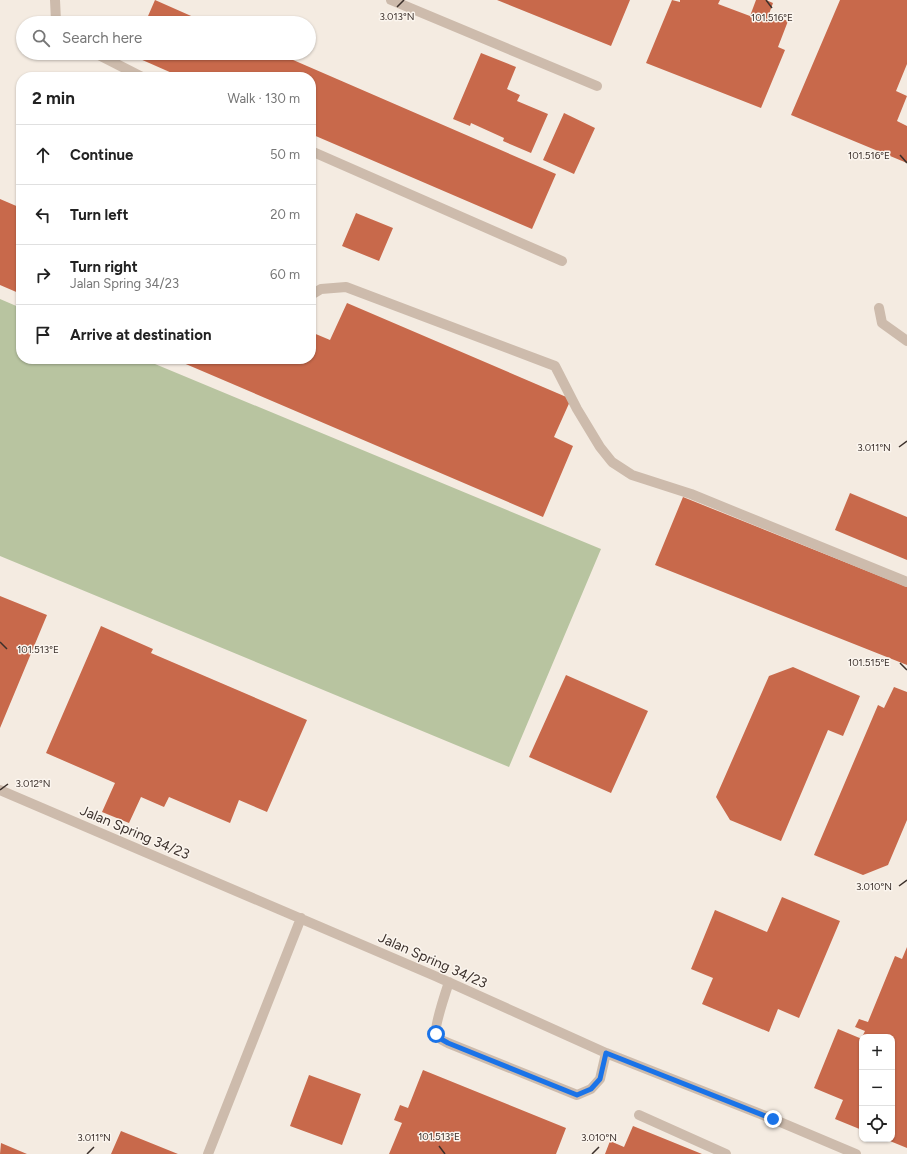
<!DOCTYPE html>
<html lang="en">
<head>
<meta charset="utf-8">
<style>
	body { margin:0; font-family:Figtree,sans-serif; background:#f6f6f6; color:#222 }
	.controls { position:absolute; right:12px; bottom:12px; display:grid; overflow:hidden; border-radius:8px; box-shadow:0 1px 3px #0004 }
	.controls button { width:36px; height:36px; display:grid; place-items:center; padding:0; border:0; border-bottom:1px solid #e0e0e0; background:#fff; color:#222; font:20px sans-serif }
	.stop { position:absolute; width:12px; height:12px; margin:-9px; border:3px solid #1a73e8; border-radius:50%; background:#fff }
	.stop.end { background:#1a73e8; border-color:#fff; box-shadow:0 1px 4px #0008 }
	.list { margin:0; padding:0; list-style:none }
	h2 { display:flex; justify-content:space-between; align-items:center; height:52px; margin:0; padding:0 16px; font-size:17px }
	h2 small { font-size:13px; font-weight:400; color:#767676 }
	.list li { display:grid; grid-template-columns:26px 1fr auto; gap:12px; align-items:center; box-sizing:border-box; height:60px; padding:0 16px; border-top:1px solid #e0e0e0 }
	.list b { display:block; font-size:15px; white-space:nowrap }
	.list p { margin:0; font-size:13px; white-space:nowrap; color:#767676 }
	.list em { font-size:13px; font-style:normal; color:#767676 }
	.icon { flex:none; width:22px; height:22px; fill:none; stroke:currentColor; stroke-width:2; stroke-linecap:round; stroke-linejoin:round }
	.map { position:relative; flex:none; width:907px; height:1154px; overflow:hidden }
	.search { position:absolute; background:#fff; box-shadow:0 1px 3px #0004; left:16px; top:16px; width:300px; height:44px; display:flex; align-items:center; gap:10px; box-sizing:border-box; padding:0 14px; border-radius:22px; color:#767676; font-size:15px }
	.panel { position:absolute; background:#fff; box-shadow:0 1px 3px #0004; left:16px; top:72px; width:300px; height:292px; border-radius:16px }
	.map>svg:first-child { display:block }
	.green { fill:#b8c4a0 }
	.building { fill:#c8694b }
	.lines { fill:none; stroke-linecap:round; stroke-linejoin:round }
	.service { stroke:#cdbbac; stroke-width:10 }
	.route { stroke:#1a73e8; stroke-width:5 }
	.ticks { fill:none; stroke:#3b302b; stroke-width:1.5 }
	.labels { text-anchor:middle; stroke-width:3; stroke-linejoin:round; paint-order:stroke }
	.street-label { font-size:14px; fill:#3b302b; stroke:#fbf5ee }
	.ticks-label { font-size:10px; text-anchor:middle; fill:#3b302b; stroke:#fbf5ee; stroke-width:3; stroke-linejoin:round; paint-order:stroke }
</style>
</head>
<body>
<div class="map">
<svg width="907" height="1154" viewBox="0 0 907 1154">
	<rect width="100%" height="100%" fill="#f4ebe1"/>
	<!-- green -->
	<path class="green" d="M0 299 21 308V359H143L601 549 509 767 0 556Z"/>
	<!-- building -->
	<path class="building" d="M155 0 207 23H145Z
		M497 0H630L611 46Z
		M672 0 680 2V0H720L718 4 750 16 756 0H766L773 3 769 14 788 21 778 47 785 50 761 108 646 63Z
		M840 0H907V64L896 91 907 96 897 121 907 126V163L791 115Z
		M132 53H277L556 174 532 229 311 134V77H181L131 55Z
		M481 53 516 67 507 89 520 95 517 101 548 114 531 153 503 141 504 138 471 123 470 126 453 119Z
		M564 113 595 128 574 174 543 160Z
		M0 199 21 208V294L0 285Z
		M356 213 393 228 379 261 342 246Z
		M347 303 571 399 554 437 573 446 543 517 174 359H311V332L330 340Z
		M850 493 907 517V560L835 530Z
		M683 497 907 587V665L655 565Z
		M0 596 47 615 0 728Z
		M101 626 153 649 151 653 307 720 267 812 239 800 230 823 169 797 164 807 141 797 129 823 102 812 115 783 46 753Z
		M793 667 860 696 843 736 828 730 781 841 730 820 716 797 769 676Z
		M566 675 648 711 611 793 529 757Z
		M894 687 907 692V820L888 865 863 875 814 855 878 705 884 708Z
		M782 897 840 921 799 1018 778 1009 769 1032 702 1004 713 978 691 969 715 910 767 932Z
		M907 947V1148L885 1139H892V1037H862L865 1031 855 1027 859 1019 868 1022 895 956 902 959Z
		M838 1029 862 1039V1130L835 1119 843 1100 814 1088Z
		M423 1070 566 1128 556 1154H389L402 1123 394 1120 400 1105 408 1108Z
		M309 1075 361 1094 342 1145 290 1126Z
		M633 1126 702 1154H605L610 1141 624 1147Z
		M121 1131 178 1154H111Z
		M1 1143 27 1154H0Z"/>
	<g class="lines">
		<!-- service -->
		<path class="service" d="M55 0 56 21 58 23
			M391 0 597 86
			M95 53 142 77
			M311 151 562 261
			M311 295 321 289 346 287 555 366 577 409 600 447 612 462 632 475 691 494 907 582
			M879 308 882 323 907 341
			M0 790 435 976 606 1053 773 1119 856 1154
			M449 982C446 991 434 1027 436 1034 438 1039 444 1041 448 1043L577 1095 591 1089 600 1079 606 1053
			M639 1115 726 1154
			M208 1154 301 918"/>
	</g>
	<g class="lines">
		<!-- route -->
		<path class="route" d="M436 1034 441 1039 448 1043 577 1095 591 1089 600 1079 606 1053 773 1119"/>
	</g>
	<!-- ticks -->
	<path class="ticks" d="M766 0 772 8M397 7 404 0M900 155 907 163M899 447 907 441M0 642 7 649M900 663 907 670M0 790 8 784M899 886 907 880M439 1146 445 1154M87 1154 94 1147M592 1154 599 1147"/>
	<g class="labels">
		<!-- street labels -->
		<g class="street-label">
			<text transform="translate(135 832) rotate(23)" y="5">Jalan Spring 34/23</text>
			<text transform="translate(433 960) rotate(24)" y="5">Jalan Spring 34/23</text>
		</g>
	</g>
	<g class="ticks-label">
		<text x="397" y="20">3.013°N</text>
		<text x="772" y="21">101.516°E</text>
		<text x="869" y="159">101.516°E</text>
		<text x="874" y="451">3.011°N</text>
		<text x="38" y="653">101.513°E</text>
		<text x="869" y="666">101.515°E</text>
		<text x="33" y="787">3.012°N</text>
		<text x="874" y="890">3.010°N</text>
		<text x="439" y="1140">101.513°E</text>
		<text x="94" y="1141">3.011°N</text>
		<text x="599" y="1141">3.010°N</text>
	</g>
</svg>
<div class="controls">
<button>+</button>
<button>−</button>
<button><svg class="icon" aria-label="locate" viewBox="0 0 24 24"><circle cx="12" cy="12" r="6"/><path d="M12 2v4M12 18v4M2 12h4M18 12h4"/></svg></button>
</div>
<div class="stop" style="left:436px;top:1034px"></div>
<div class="stop end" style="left:773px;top:1119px"></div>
<div class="search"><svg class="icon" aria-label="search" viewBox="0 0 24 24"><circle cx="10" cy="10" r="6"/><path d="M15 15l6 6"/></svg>Search here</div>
<section class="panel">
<h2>2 min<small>Walk · 130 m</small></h2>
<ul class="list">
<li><svg class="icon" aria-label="ahead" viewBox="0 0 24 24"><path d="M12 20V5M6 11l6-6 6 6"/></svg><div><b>Continue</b></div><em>50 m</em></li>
<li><svg class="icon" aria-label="left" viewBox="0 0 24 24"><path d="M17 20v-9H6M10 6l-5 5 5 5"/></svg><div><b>Turn left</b></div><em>20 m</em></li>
<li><svg class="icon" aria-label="right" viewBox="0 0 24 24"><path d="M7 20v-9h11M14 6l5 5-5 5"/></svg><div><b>Turn right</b><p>Jalan Spring 34/23</p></div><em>60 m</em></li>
<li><svg class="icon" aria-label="arrive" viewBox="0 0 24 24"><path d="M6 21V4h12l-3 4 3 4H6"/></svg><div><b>Arrive at destination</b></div></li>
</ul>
</section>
</div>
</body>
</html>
